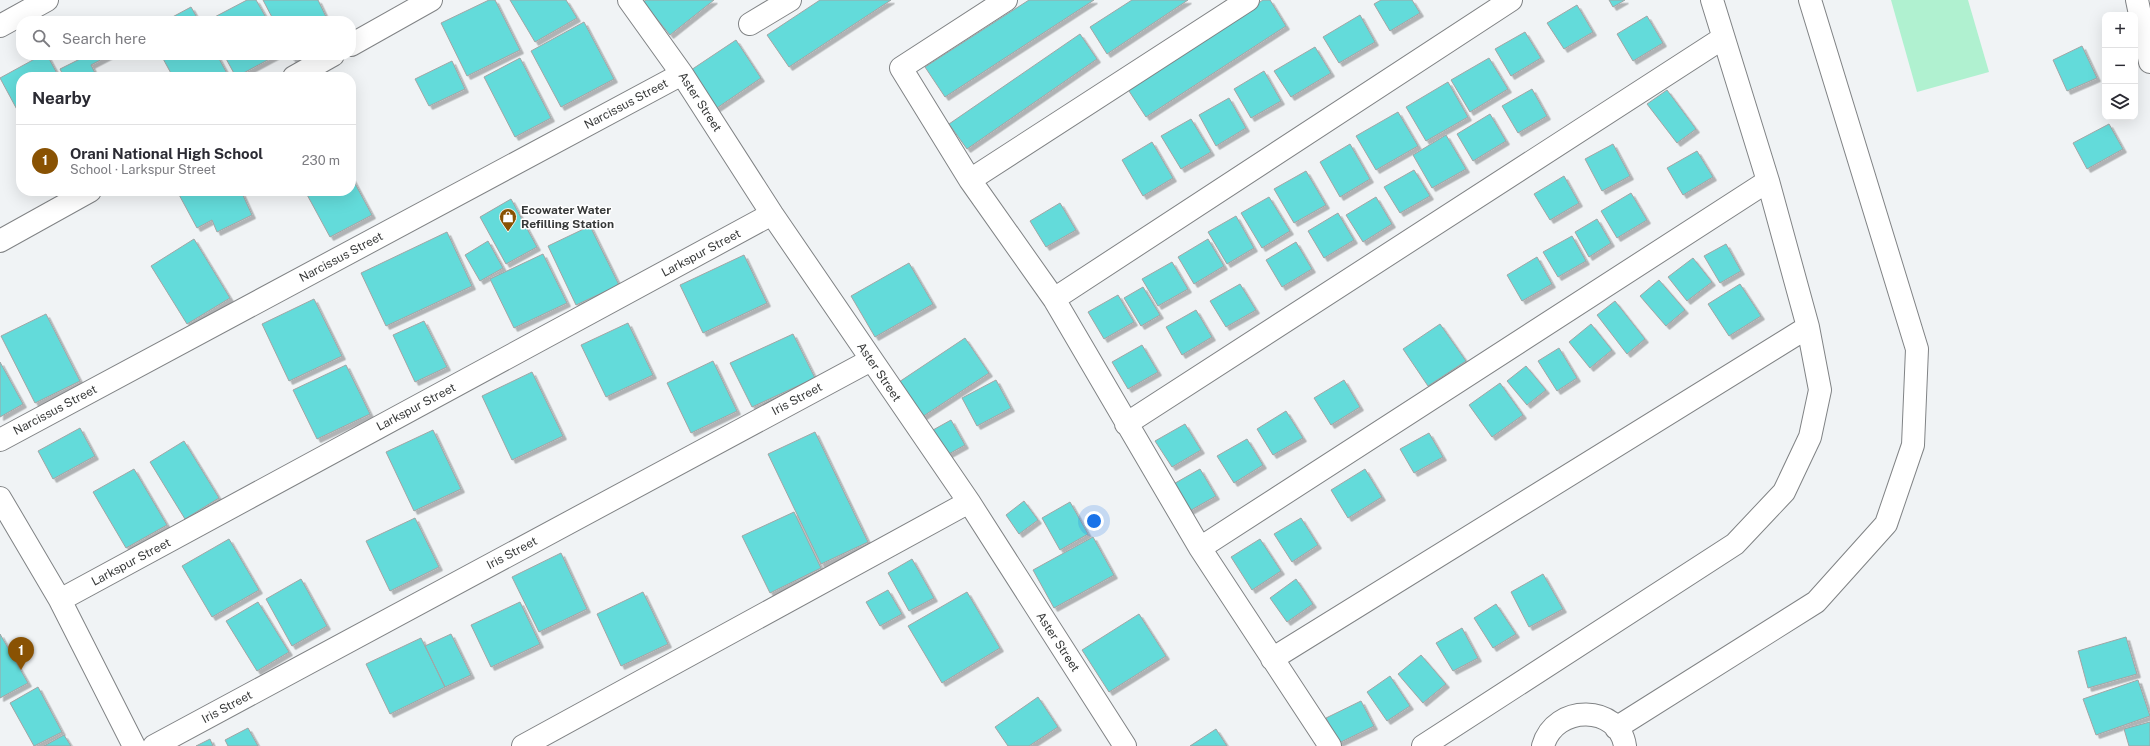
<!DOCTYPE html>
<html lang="en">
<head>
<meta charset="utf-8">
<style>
	body { margin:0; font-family:"Public Sans",sans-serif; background:#f7f7f7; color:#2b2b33 }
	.controls { position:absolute; right:12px; top:12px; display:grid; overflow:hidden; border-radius:8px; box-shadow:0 4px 16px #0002 }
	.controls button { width:36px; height:36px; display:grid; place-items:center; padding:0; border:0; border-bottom:1px solid #e1e1e2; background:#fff; color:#2b2b33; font:20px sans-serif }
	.you { position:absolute; left:1094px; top:521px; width:14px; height:14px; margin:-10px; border:3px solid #fff; border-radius:50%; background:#1a73e8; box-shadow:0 0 0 6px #1a73e833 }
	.badge { display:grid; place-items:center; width:26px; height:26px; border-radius:50%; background:#895203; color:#fff; font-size:13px; font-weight:700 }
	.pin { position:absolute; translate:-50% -33px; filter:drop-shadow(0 1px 2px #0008) }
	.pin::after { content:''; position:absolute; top:21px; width:14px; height:12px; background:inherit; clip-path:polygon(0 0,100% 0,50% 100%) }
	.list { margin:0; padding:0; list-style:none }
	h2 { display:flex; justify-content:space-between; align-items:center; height:52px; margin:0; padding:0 16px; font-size:17px }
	h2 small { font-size:13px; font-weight:400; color:#7c7c81 }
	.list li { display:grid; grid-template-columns:26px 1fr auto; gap:12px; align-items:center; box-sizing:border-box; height:72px; padding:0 16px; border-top:1px solid #e1e1e2 }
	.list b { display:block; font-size:15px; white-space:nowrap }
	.list p { margin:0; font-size:13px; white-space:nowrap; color:#7c7c81 }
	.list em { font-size:13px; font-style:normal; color:#7c7c81 }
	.icon { flex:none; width:22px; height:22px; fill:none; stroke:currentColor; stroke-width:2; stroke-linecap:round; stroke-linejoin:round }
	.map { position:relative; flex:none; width:2150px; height:746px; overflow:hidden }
	.search { position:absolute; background:#fff; box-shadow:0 4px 16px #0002; left:16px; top:16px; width:340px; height:44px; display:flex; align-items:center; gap:10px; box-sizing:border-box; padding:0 14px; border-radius:16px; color:#7c7c81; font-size:15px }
	.panel { position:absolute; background:#fff; box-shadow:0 4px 16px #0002; left:16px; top:72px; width:340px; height:124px; border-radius:16px }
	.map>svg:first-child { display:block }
	.green { fill:#b0f1d0 }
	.building { fill:#63dbda; stroke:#a1a5a5; filter:url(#shadow) }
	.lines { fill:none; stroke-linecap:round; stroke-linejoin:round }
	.street-casing { stroke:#808385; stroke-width:24 }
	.street { stroke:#fff; stroke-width:22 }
	.labels { text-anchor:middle; stroke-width:3; stroke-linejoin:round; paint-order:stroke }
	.street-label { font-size:12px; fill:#373939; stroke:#fff }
	.poi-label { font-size:12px; font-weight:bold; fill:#373939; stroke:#fff; text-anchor:start }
</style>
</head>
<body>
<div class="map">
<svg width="2150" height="746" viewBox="0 0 2150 746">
	<defs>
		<filter id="shadow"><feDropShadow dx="3.5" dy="3.5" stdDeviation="0" flood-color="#0004"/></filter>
	</defs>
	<rect width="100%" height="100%" fill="#f0f3f5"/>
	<!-- green -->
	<path class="green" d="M1891 0H1968L1989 72 1917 92Z"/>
	<!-- building -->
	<path class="building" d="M247 0H256L268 21H207Z
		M263 0H318L328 21H274Z
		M489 0H495L520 50 467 76 441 23Z
		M510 0H566L577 18 535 42Z
		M646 0H714L670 35 643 2Z
		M820 0H891L789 67 767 35Z
		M1029 0H1094L945 97 925 67Z
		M1132 0H1188L1107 54 1090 27Z
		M1263 0H1270L1286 26 1146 117 1127 88Z
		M1381 0H1412L1420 13 1390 31 1374 4Z
		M1609 0H1625L1613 7Z
		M1577 5 1593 32 1564 49 1547 23Z
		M191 7 199 21H165Z
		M1360 15 1375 42 1339 63 1323 37Z
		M1647 16 1663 43 1633 61 1617 34Z
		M584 22 614 79 561 107 531 51Z
		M1525 32 1541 58 1511 76 1495 49Z
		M1080 34 1097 59 967 149 949 124Z
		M736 40 761 78 711 112 685 74Z
		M2082 46 2097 78 2067 91 2053 60Z
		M1315 47 1331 73 1291 97 1274 71Z
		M42 55H47L59 77H21V117L0 78Z
		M83 55H110L91 65 97 77H64L60 69 84 57Z
		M161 55H217L229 77H173Z
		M224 55H277L236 77Z
		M290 55H304L293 60Z
		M520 58 551 118 515 137 484 77Z
		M1489 58 1508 89 1470 112 1451 80Z
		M452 61 465 89 429 106 415 79Z
		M1264 71 1281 101 1251 118 1234 89Z
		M1448 82 1468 117 1426 141 1406 107Z
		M1532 89 1547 116 1518 133 1502 106Z
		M1667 90 1696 129 1677 143 1647 104Z
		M1229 98 1246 128 1216 146 1199 115Z
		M1398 112 1418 146 1376 170 1356 136Z
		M1490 114 1506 141 1473 161 1457 134Z
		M1191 119 1211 152 1181 169 1161 136Z
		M2109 124 2123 149 2087 169 2073 143Z
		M1446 135 1466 169 1432 188 1413 155Z
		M1152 142 1173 178 1143 196 1122 160Z
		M1350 144 1370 179 1340 197 1320 162Z
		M1613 144 1630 176 1602 191 1585 159Z
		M1697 151 1713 177 1683 195 1667 168Z
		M1414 170 1430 196 1400 213 1384 187Z
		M1306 171 1326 205 1294 223 1274 189Z
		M351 176 372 215 330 237 305 191H351Z
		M1564 176 1579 203 1550 220 1534 194Z
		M177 191H241L252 215 217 232 212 220 197 228Z
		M1631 193 1647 220 1617 238 1601 211Z
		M1269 197 1290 231 1262 248 1241 213Z
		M1376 197 1392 224 1363 242 1346 215Z
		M511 199 537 247 506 264 480 217Z
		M1060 203 1076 230 1046 247 1030 221Z
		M1338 213 1354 240 1324 258 1308 231Z
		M1236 216 1254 248 1227 264 1208 232Z
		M1597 219 1611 243 1589 257 1575 232Z
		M590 226 619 285 576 305 548 246Z
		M447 232 472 286 386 326 361 273Z
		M1572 236 1586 261 1558 277 1543 252Z
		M194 239 230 298 187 324 151 266Z
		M1208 239 1224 266 1194 284 1178 257Z
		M488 241 503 268 480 281 465 255Z
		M1296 242 1312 269 1282 287 1266 260Z
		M1726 244 1741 271 1720 283 1704 256Z
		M543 254 567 303 514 328 490 279Z
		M744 255 767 303 703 333 680 285Z
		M1537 257 1552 284 1522 301 1507 275Z
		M1693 258 1712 282 1687 301 1668 277Z
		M1172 262 1188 289 1158 306 1142 279Z
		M909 263 933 304 875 337 851 296Z
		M1659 280 1685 310 1666 326 1640 296Z
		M1240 284 1256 310 1226 327 1210 301Z
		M1740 284 1761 316 1729 336 1708 304Z
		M1143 287 1160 315 1141 326 1124 298Z
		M1118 295 1134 322 1104 339 1088 312Z
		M314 299 342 356 289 381 262 324Z
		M1615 301 1645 339 1627 354 1597 315Z
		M1196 310 1212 337 1182 355 1166 327Z
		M46 314 80 381 35 403 1 336Z
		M424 321 447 367 415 382 393 335Z
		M628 323 653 375 606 397 581 345Z
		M1440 324 1466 361 1428 386 1403 349Z
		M1591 324 1612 350 1590 368 1569 342Z
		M793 334 815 378 752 407 730 363Z
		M965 338 989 373 922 417 899 382Z
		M1142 345 1158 372 1128 389 1112 362Z
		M1559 348 1577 378 1557 391 1538 361Z
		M713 361 737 411 691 433 667 383Z
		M0 362 23 404 0 417Z
		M346 365 370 414 317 439 293 390Z
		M1526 366 1546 390 1527 405 1507 381Z
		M532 372 563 436 512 460 482 396Z
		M996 380 1011 408 977 426 962 398Z
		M1344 380 1360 407 1331 425 1314 398Z
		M1500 383 1523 415 1492 437 1469 405Z
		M1286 411 1303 438 1273 455 1257 429Z
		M951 420 965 445 947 455 933 430Z
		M1185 424 1201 450 1172 467 1155 441Z
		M80 428 95 456 53 479 38 451Z
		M433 430 461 489 414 511 386 452Z
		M815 432 868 542 821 564 768 454Z
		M1429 433 1443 457 1414 473 1400 449Z
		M1247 439 1263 465 1234 483 1217 456Z
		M184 441 219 498 185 519 150 462Z
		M134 469 167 525 126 548 93 492Z
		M1200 469 1216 496 1186 513 1170 486Z
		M1365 469 1382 497 1348 518 1331 490Z
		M1024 501 1038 520 1019 534 1006 515Z
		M1070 502 1088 534 1060 550 1042 518Z
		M794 512 821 568 770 593 742 536Z
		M415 518 439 567 390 591 366 541Z
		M1301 518 1318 545 1292 562 1274 534Z
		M1093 537 1114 575 1054 608 1033 570Z
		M229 539 259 590 212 617 182 566Z
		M1260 539 1281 571 1252 590 1231 557Z
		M561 553 587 609 539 632 512 577Z
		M912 559 934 598 909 611 888 573Z
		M1543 574 1563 609 1529 627 1511 592Z
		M301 579 327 626 292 646 266 599Z
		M1296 579 1313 604 1287 622 1270 598Z
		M888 590 902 614 880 626 866 602Z
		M643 592 668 644 621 666 597 614Z
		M967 592 1000 648 942 683 908 626Z
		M258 602 289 652 257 671 226 621Z
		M520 602 540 644 491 667 471 625Z
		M1496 604 1516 634 1493 648 1474 618Z
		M1139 614 1166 656 1109 692 1082 650Z
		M1462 628 1478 658 1453 671 1436 643Z
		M0 634 28 683 0 698Z
		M451 634 471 675 445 687 425 646Z
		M2126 637 2137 674 2088 688 2078 651Z
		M421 638 445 687 390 714 366 664Z
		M1421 655 1446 684 1423 703 1398 674Z
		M1390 676 1410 706 1387 721 1367 692Z
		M2138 680 2150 716 2096 735 2083 699Z
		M38 687 62 732 34 746 10 703Z
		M1038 697 1058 727 1029 746H1008L995 727Z
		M1361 701 1374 726 1339 743 1326 718Z
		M2150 722V746H2129L2124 729Z
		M248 728 258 746H228L225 740Z
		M1216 729 1227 746H1190Z
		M64 735 71 746H44Z
		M210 739 213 746H196Z"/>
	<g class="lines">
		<defs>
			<path id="street" d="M629 0 682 74 772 214 969 502 1125 746
				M1006 0 901 68 970 180 1054 299 1200 548 1330 746
				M2137 0 2150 62
				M750 24 790 0
				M0 26 47 0
				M351 45 431 0
				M294 77 333 55
				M970 180 1248 0
				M0 241 90 191
				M1054 299 1511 0
				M1126 424 1723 38
				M0 440 682 74
				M0 498 60 600 134 746
				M1200 548 1768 181
				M60 600 772 214
				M1272 659 1808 327
				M1616 728 1816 602 1886 524 1913 445 1917 349 1810 0
				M154 746 871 360
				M523 746 969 502
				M1423 746 1735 544 1784 492 1810 437 1820 390 1808 327 1768 181 1712 0
				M1543 746C1555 703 1619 705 1625 746"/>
		</defs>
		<!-- street casing -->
		<use href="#street" class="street-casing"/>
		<!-- street -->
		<use href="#street" class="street"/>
	</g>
	<!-- icons -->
	<defs>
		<symbol id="shop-pin" viewBox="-11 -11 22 30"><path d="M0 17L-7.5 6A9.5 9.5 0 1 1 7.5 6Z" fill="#895203" stroke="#fff"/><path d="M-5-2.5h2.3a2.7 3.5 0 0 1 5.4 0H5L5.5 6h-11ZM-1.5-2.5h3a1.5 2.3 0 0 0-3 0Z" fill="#fff"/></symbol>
	</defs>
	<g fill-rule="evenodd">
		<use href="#shop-pin" x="498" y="207" width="20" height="27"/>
	</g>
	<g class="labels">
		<!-- street labels -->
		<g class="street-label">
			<text transform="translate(700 102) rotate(57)" y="4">Aster Street</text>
			<text transform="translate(626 104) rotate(-28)" y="4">Narcissus Street</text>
			<text transform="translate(701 253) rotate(-28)" y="4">Larkspur Street</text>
			<text transform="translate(341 257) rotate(-28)" y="4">Narcissus Street</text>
			<text transform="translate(879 372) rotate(56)" y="4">Aster Street</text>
			<text transform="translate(797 399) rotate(-28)" y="4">Iris Street</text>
			<text transform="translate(416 407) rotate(-28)" y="4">Larkspur Street</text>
			<text transform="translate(55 410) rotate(-28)" y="4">Narcissus Street</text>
			<text transform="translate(512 553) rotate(-28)" y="4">Iris Street</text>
			<text transform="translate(131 562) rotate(-28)" y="4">Larkspur Street</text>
			<text transform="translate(1058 642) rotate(57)" y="4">Aster Street</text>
			<text transform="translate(227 707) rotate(-28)" y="4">Iris Street</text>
		</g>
		<!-- poi labels -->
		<g class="poi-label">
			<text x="521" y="214">Ecowater Water<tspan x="521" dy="14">Refilling Station</tspan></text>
		</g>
	</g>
</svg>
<div class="controls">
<button>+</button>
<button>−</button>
<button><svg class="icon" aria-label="layers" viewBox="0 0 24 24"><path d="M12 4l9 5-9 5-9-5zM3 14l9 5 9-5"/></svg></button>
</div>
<div class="you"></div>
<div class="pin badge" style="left:21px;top:670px">1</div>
<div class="search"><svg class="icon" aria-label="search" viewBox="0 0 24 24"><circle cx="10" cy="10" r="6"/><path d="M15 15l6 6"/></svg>Search here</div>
<section class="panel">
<h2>Nearby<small></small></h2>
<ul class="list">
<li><span class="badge">1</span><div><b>Orani National High School</b><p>School · Larkspur Street</p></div><em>230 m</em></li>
</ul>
</section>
</div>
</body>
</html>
